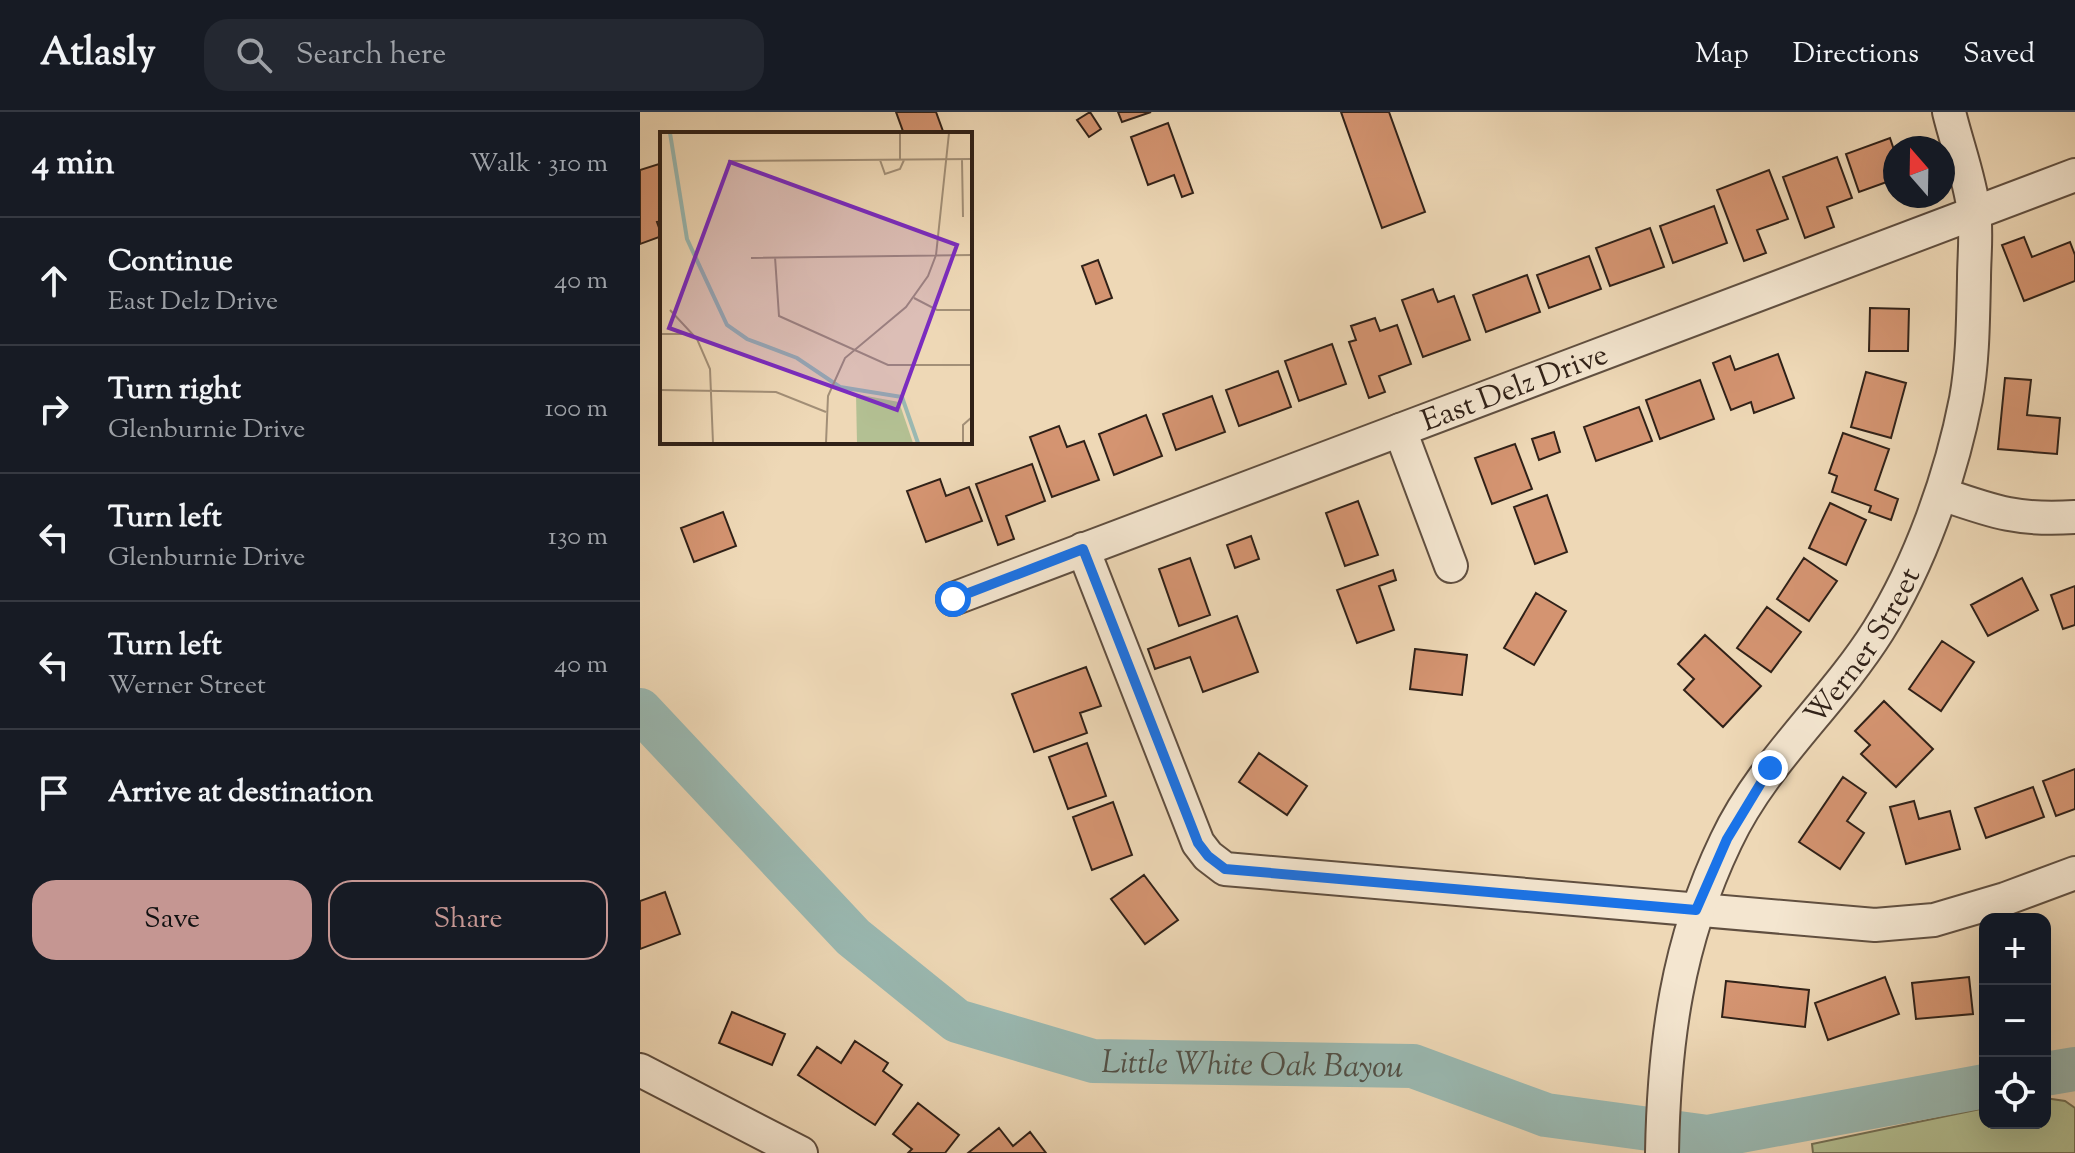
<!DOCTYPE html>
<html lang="en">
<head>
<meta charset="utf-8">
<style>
	body { margin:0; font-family:"Sorts Mill Goudy",serif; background:#242831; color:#f1f3f6 }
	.controls { position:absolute; right:24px; bottom:24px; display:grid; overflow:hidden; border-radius:16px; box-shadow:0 8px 32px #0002 }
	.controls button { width:72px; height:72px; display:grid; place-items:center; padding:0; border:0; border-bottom:2px solid #363941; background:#171b24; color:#f1f3f6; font:40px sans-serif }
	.compass { position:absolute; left:1243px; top:24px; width:72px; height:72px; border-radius:50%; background:#171b24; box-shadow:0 8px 32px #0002; rotate:340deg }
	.stop { position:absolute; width:24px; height:24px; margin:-18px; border:6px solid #1a73e8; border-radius:50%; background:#fff }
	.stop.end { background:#1a73e8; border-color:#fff; box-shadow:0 2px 8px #0008 }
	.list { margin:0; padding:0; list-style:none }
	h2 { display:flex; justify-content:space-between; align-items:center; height:104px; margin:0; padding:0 32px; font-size:34px }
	h2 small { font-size:26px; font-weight:400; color:#9ea1a6 }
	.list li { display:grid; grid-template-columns:52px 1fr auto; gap:24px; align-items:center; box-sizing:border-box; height:128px; padding:0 32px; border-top:2px solid #363941 }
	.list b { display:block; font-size:30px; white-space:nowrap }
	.list p { margin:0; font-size:26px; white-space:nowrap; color:#9ea1a6 }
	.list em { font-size:26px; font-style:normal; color:#9ea1a6 }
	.actions { display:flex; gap:16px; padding:24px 32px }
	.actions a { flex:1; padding:18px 0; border:2px solid #c59692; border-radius:24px; text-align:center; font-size:28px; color:#c59692 }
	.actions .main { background:#c59692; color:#111 }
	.icon { flex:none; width:44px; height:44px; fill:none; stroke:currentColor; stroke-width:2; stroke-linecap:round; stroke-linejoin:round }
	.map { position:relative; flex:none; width:1435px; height:1041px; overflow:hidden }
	header { display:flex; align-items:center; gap:48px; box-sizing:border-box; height:112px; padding:0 40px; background:#171b24; border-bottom:2px solid #363941 }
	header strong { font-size:38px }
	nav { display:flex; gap:44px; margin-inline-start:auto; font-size:28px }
	.search { width:560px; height:72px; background:#242831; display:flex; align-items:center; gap:20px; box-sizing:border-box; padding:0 28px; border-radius:24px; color:#9ea1a6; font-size:30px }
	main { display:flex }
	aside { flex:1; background:#171b24 }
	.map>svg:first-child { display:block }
	.green { fill:#b3c093; stroke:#727056; stroke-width:2 }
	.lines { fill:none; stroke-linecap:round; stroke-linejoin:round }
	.river { stroke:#9ab9b2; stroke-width:44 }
	.building { fill:#d49471; stroke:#302118; stroke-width:2 }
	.minor-casing { stroke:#604f40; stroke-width:36 }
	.minor { stroke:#f4e6d0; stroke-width:32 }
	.route { stroke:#1a73e8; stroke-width:10 }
	.labels { text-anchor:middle; stroke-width:6; stroke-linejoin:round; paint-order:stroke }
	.street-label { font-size:30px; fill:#302118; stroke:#f4e6d0 }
	.water-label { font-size:32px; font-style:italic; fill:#504f46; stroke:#f4e6d0 }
	.inset-river { fill:none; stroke:#9ab9b2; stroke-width:4 }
	.inset-road { fill:none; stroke:#a28f77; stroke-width:2 }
	.view { fill:#7b2cbf; fill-opacity:0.15; stroke:#7b2cbf; stroke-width:4 }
	.inset-edge { fill:none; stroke:#302118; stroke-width:4 }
</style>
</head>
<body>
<header>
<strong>Atlasly</strong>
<div class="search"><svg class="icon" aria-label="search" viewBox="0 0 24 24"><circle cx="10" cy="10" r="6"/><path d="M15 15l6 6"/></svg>Search here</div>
<nav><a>Map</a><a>Directions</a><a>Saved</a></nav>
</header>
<main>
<aside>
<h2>4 min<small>Walk · 310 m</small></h2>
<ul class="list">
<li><svg class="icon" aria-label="ahead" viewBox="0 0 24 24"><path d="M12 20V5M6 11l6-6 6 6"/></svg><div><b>Continue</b><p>East Delz Drive</p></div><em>40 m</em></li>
<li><svg class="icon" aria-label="right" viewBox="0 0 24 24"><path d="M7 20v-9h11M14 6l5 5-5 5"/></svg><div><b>Turn right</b><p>Glenburnie Drive</p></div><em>100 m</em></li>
<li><svg class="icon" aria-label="left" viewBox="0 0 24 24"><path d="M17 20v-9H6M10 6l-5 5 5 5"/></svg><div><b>Turn left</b><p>Glenburnie Drive</p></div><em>130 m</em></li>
<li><svg class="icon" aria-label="left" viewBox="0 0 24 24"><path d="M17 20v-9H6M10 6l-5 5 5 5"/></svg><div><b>Turn left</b><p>Werner Street</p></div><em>40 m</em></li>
<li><svg class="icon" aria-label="arrive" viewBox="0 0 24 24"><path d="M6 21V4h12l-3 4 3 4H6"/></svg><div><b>Arrive at destination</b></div></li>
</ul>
<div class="actions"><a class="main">Save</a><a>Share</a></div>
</aside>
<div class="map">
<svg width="1435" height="1041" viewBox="0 0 1435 1041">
	<rect width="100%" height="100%" fill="#eed8b6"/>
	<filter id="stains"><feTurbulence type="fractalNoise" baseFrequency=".0025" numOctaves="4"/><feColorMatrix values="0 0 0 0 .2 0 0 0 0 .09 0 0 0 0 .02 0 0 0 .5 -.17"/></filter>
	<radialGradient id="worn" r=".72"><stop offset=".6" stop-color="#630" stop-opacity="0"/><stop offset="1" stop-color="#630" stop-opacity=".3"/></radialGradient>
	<!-- green -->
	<path class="green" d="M1405 986 1425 989 1435 996V1041H1173L1172 1032 1345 996V1011H1405Z"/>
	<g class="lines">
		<!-- river -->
		<g class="river">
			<path id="s1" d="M0 598 213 825 317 909 453 949 773 954 906 1003 1068 1025 1345 974"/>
			<path d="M1405 962 1435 957"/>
		</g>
	</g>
	<!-- building -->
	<path class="building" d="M256 0H296L304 22H264Z
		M450 0 461 17 449 25 437 8Z
		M478 0H511L482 10Z
		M701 0H749L785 100 742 116Z
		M528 11 553 81 542 85 534 63 508 73 491 25Z
		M1250 26 1255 41V67L1219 80 1206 42Z
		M1197 45 1212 86 1187 95 1194 115 1165 126 1143 65Z
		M22 51V109L17 110 22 124 0 132V58Z
		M1129 58 1148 107 1117 118 1126 141 1104 149 1077 78Z
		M1074 94 1087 131 1033 151 1020 114Z
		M1010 116 1024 155 970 174 956 136Z
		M1384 125 1392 145 1430 130 1435 143V169L1384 189 1362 133Z
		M949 144 961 177 909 196 897 163Z
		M458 148 472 186 456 192 442 154Z
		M887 163 900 200 846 220 833 183Z
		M793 177 798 190 814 184 830 228 783 245 762 188Z
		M1230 196 1269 197 1268 239H1229Z
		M735 206 740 219 757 213 771 252 739 264 745 280 729 286 709 230 716 228 711 214Z
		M692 232 706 272 659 289 645 249Z
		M1138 242 1154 286 1114 301 1111 290 1091 298 1073 251 1090 244 1095 258Z
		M638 259 651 295 599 314 586 278Z
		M1226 260 1266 271 1251 326 1211 315Z
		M1365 266 1391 268 1387 303 1420 306 1417 342 1358 337Z
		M1060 268 1074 307 1020 327 1006 288Z
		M572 284 585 320 536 338 523 302Z
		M999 295 1012 329 956 349 944 315Z
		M506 303 522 344 474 363 459 322Z
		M419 314 427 335 444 329 459 368 412 385 390 325Z
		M914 320 920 340 899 348 892 327Z
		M1203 321 1249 337 1235 378 1258 387 1251 408 1229 400 1231 394 1192 380 1197 364 1189 361Z
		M875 332 892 377 852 392 835 346Z
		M392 352 405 389 366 404 374 427 358 433 336 372Z
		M300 367 306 384 329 375 342 409 286 430 267 379Z
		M907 383 927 440 895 452 874 395Z
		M718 389 738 443 705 454 686 401Z
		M1190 391 1226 408 1206 453 1169 436Z
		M83 400 96 434 54 450 41 416Z
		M611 424 619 447 595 456 587 433Z
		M550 446 570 503 539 514 519 457Z
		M1164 446 1197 469 1169 509 1137 487Z
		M753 458 756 468 739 474 754 518 717 531 697 478Z
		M1382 466 1398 498 1348 524 1331 493Z
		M1435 474V513L1423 517 1411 483Z
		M896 481 926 499 894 553 864 536Z
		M1127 495 1161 520 1131 560 1097 536Z
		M597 504 618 560 563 580 550 545 515 557 508 537Z
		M1065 523 1121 574 1083 615 1044 578 1054 567 1038 552Z
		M1302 529 1334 550 1301 599 1269 577Z
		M775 537 827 543 822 583 770 577Z
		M446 555 461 594 440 601 447 621 394 640 372 582Z
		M1244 589 1293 637 1256 675 1221 642 1230 633 1215 619Z
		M447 631 466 684 428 697 409 645Z
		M619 641 667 674 647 703 599 670Z
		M1435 657V697L1416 704 1403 669Z
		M1203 665 1226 681 1207 709 1224 721 1200 757 1159 730Z
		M1393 675 1404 705 1346 726 1335 696Z
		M1274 689 1279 707 1310 699 1320 737 1266 752 1250 695Z
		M473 690 492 743 452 758 433 705Z
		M504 763 538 808 505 832 471 787Z
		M25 780 40 822 0 837V789Z
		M1245 865 1259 902 1188 928 1175 891Z
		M1329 865 1333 902 1276 907 1272 871Z
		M1086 869 1169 878 1165 915 1082 905Z
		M92 900 145 922 132 953 79 931Z
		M215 929 248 951 243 959 262 973 235 1013 158 963 177 935 201 951Z
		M278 991 319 1023 305 1041H268L272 1037 253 1022Z
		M359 1016 373 1034 390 1020 406 1041H328Z"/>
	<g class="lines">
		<defs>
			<g id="minor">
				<path d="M760 318 811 454"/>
				<path d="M1302 382C1354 400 1379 409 1435 405"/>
				<path d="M443 437 558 731 568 744 585 757 1235 813 1294 808 1365 787 1435 761"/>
				<path id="s2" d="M313 487 1435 63"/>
				<path d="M0 958 161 1041"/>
				<path id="s3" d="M1022 1041C1024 930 1037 831 1086 729 1123 650 1192 592 1238 519 1280 452 1311 364 1326 287 1333 248 1333 207 1334 167 1334 145 1337 121 1334 100 1330 67 1317 33 1309 0"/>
			</g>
		</defs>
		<!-- minor casing -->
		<use href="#minor" class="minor-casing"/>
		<!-- minor -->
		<use href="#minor" class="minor"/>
	</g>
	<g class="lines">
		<!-- route -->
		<path class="route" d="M313 487 443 437 558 731 568 744 585 757 1056 798 1087 727 1130 656"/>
	</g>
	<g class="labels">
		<!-- street labels -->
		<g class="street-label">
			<text dy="10" stroke="none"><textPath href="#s2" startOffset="600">East Delz Drive</textPath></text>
			<text dy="10" stroke="none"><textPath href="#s3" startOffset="560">Werner Street</textPath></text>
		</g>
		<!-- water labels -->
		<g class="water-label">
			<text dy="11" stroke="none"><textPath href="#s1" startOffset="746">Little White Oak Bayou</textPath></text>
		</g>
	</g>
	<!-- overview -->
	<g transform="translate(20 20)">
		<rect width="312" height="312" fill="#eed8b6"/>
		<path d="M196 262 239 270 253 311H197Z" fill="#b3c093"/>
		<path class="inset-river" d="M10 1 27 107 67 193 87 207 137 226 180 255 242 265 258 311"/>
		<path class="inset-road" d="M240 1V28M220 28 225 42 240 37 244 28M302 28 303 85M68 29 312 27M115 125 119 184 228 233H312M91 126 312 123M254 166 277 178H312M10 178 37 207 50 237 53 311M0 202H33M0 258 116 260 166 280M166 311 168 264 185 226 246 175 268 144 276 123 289 1M303 311V293L312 285"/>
		<path class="view" d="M70 30 297 113 237 278 9 196Z"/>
		<rect width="312" height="312" class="inset-edge"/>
	</g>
	<rect width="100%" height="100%" filter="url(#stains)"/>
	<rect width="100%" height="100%" fill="url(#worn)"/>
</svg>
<div class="controls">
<button>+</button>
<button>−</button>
<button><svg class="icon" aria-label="locate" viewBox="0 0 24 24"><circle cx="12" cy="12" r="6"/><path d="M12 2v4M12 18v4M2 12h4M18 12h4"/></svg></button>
</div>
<svg class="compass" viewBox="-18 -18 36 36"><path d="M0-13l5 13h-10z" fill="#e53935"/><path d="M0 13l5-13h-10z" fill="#9ea1a6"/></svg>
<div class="stop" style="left:313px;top:487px"></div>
<div class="stop end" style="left:1130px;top:656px"></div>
</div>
</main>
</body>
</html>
